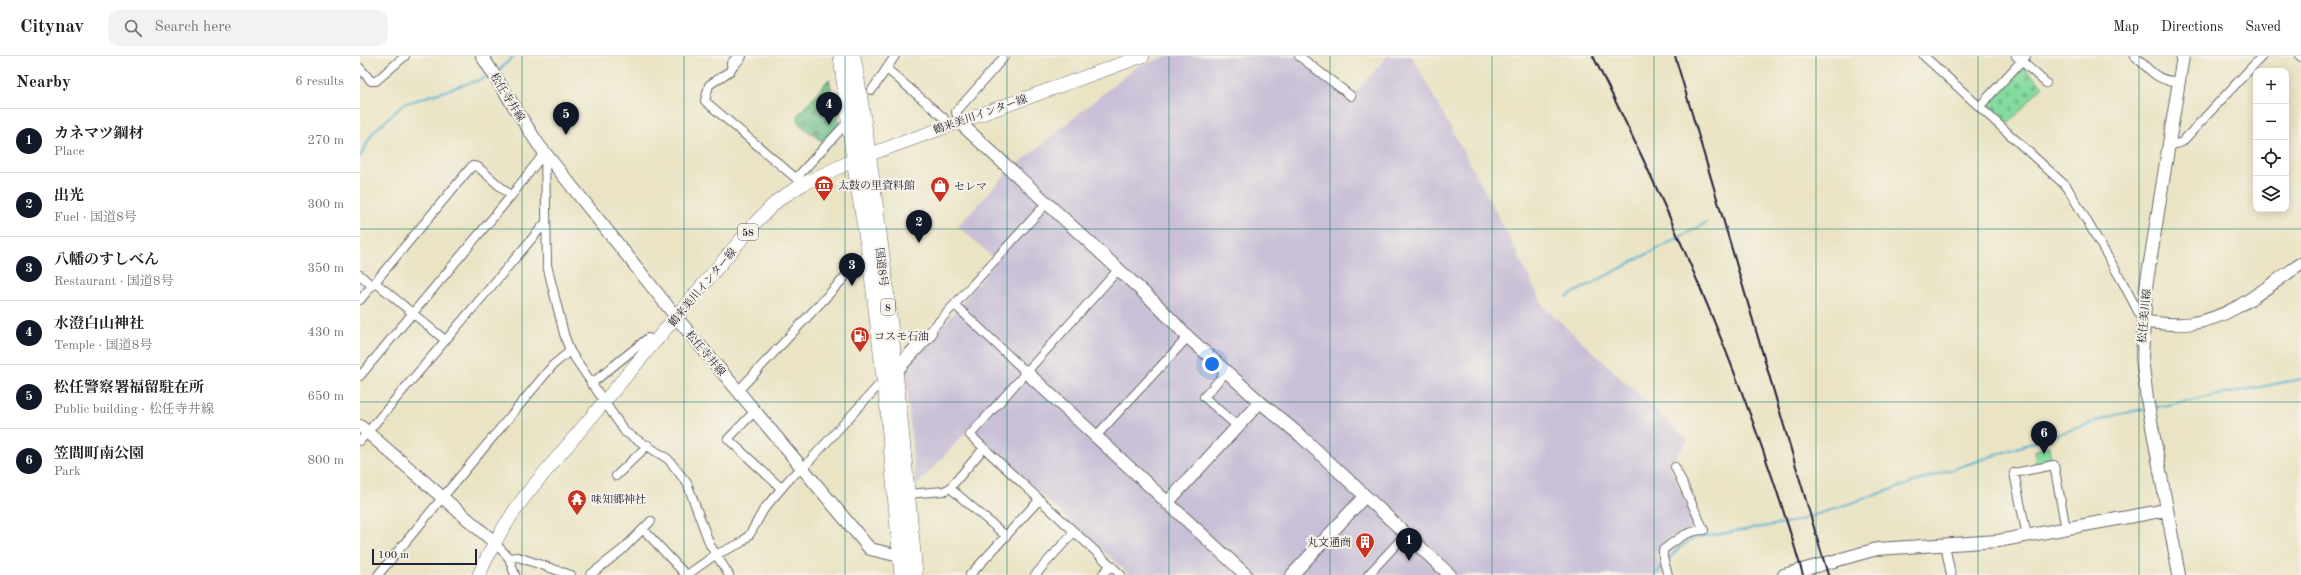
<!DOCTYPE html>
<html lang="en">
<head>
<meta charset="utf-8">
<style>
	body { margin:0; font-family:"Old Standard TT","Noto Serif JP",serif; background:#f2f2f2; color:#222 }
	.controls { position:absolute; right:12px; top:12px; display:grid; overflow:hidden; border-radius:8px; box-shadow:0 2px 10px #0003 }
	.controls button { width:36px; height:36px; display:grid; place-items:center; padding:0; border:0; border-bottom:1px solid #e0e0e0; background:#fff; color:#222; font:20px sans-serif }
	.scale { position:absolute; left:12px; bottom:10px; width:105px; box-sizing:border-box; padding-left:4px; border:2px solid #22223b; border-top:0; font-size:11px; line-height:14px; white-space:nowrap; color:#22223b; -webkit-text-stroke:3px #f7f3e8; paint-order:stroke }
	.you { position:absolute; left:852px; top:308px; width:14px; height:14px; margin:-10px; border:3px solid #fff; border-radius:50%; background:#1a73e8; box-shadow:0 0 0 6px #1a73e833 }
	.badge { display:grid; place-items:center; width:26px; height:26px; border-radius:50%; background:#111827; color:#fff; font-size:13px; font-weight:700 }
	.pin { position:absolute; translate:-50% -33px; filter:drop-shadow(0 1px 2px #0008) }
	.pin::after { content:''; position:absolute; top:21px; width:14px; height:12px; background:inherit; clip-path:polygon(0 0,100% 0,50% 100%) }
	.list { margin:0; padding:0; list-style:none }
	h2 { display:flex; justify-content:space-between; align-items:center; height:52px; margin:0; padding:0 16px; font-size:17px }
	h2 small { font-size:13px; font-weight:400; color:#767676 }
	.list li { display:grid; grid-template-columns:26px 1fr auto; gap:12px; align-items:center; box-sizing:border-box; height:64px; padding:0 16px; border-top:1px solid #e0e0e0 }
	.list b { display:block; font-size:15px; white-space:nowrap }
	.list p { margin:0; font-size:13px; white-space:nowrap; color:#767676 }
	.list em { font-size:13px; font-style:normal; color:#767676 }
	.icon { flex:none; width:22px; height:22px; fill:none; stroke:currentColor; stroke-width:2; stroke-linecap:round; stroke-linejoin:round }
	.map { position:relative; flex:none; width:1941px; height:519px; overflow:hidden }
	header { display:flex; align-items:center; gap:24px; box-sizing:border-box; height:56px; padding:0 20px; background:#fff; border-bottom:1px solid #e0e0e0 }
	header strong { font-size:19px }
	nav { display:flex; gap:22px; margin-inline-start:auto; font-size:14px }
	.search { width:280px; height:36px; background:#f2f2f2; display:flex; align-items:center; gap:10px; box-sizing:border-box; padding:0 14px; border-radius:12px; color:#767676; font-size:15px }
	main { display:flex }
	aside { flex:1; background:#fff }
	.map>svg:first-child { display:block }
	.industrial { fill:#c9bfd7 }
	.green { fill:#84db9f; stroke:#537e6d }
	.forest { fill:url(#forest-firs); stroke:#466e60 }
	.cemetery { fill:url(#cemetery-stones); stroke:#537e6d }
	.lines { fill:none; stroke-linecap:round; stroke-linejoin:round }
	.stream { stroke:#53b0d1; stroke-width:2 }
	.street-casing { stroke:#68666b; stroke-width:10 }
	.secondary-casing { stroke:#68666b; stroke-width:14 }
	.primary-casing { stroke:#68666b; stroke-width:14 }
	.highway-casing { stroke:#68666b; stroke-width:16 }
	.street { stroke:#fff; stroke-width:8 }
	.secondary { stroke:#fff; stroke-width:12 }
	.primary { stroke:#fff; stroke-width:13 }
	.highway { stroke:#fff; stroke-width:15 }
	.rail { stroke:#22223b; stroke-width:2 }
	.grid { fill:none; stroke:#0f766e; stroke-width:1; stroke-opacity:0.55 }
	.labels { text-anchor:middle; stroke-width:4; stroke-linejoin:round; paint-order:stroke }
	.shield { fill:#f7f3e8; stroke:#62616f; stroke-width:1 }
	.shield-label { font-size:10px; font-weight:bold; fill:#22223b }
	.street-label { font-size:11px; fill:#22223b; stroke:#f7f3e8 }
	.poi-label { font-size:11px; fill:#22223b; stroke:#f7f3e8; text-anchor:start }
</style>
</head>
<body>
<header>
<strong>Citynav</strong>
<div class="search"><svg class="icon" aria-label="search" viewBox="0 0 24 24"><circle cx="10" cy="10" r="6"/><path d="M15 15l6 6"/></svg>Search here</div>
<nav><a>Map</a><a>Directions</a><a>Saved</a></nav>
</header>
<main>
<aside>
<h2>Nearby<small>6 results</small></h2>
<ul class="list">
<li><span class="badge">1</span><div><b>カネマツ鋼材</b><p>Place</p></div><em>270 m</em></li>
<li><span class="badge">2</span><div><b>出光</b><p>Fuel · 国道8号</p></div><em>300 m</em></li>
<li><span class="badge">3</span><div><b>八幡のすしべん</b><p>Restaurant · 国道8号</p></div><em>350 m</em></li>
<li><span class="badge">4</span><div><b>水澄白山神社</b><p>Temple · 国道8号</p></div><em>430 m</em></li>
<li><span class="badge">5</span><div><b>松任警察署福留駐在所</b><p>Public building · 松任寺井線</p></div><em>650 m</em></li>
<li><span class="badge">6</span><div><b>笠間町南公園</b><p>Park</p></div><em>800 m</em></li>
</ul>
</aside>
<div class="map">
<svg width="1941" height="519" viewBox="0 0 1941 519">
	<defs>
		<pattern id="forest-firs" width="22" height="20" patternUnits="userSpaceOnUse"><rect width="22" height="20" fill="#6bbb86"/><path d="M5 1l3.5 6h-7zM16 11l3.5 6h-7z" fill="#58986f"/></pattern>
		<pattern id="cemetery-stones" width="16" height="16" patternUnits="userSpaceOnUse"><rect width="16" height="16" fill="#84db9f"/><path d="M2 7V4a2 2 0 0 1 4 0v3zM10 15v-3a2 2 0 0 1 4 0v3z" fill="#72bc8a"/></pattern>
	</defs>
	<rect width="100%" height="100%" fill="#f7f3e8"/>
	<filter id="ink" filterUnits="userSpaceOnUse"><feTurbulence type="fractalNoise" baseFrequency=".025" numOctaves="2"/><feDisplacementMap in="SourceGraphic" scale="8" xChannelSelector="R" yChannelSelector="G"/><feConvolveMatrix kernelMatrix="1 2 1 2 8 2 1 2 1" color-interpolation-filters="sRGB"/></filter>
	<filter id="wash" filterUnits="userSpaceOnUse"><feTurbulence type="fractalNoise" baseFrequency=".012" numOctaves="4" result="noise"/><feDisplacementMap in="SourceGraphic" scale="16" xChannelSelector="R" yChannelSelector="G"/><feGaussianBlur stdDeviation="0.9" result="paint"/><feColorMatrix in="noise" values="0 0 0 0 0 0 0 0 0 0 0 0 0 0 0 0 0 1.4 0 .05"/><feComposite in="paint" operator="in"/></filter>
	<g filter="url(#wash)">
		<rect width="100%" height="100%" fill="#eae4c5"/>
		<!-- industrial -->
		<path class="industrial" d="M808 0H935L990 42 1028 0H1052L1138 160 1184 251 1328 384 1309 410 1337 469 1307 483 1295 499 1304 519H770L609 373 556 430 545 315 637 205 598 170 646 118 774 12Z"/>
		<!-- green -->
		<path class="green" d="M1689 390 1691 406 1676 408 1674 395Z"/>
		<!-- forest -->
		<path class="forest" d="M469 23 480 68 463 86 439 68 438 59Z"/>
		<!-- cemetery -->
		<path class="cemetery" d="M1663 11 1683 30 1647 69 1629 49 1660 12Z"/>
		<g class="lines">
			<!-- stream -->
			<path class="stream" d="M138 15 154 0
				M0 101 13 76 44 48 128 21
				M1206 241 1346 167
				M1792 352 1941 323
				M1306 506 1320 491 1336 482 1437 465 1756 359 1784 353
				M1295 519 1303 509"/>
		</g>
	</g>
	<g filter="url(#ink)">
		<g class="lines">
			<defs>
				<path id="street" d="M939 0 991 40
					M1564 0 1707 131 1762 225 1783 265
					M1656 0 1686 27
					M1775 0C1791 15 1797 26 1819 25
					M1940 0 1941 1
					M373 8 370 15 349 29 345 45 438 124
					M0 12 11 25H16L45 0
					M527 13 584 62 586 70
					M512 34 535 0
					M1620 50 1666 0
					M599 66 596 56 645 0
					M1810 90 1822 86 1902 0
					M185 97 187 209 204 278 210 295 265 376 308 403 327 427 350 489 369 519
					M438 129 439 119 484 70
					M758 214 610 379 761 519
					M0 219 12 230
					M15 226 85 284
					M0 244 112 110 118 111 151 140
					M595 249 665 315
					M541 304 571 274
					M867 315 844 341 877 370
					M536 318 571 280 573 272 687 147
					M0 320 151 140 185 96
					M231 328 288 282 298 285
					M378 335 500 205 510 202
					M395 355 368 383 421 432
					M736 380 828 281
					M0 385 186 166
					M256 420 288 389
					M590 432 646 480
					M547 438 584 435 590 432 624 392
					M283 473 326 519
					M1667 480 1654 417 1694 409 1706 473
					M134 486 149 502 155 519
					M1585 489 1591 519
					M149 502 158 501 211 519
					M18 519 193 309 210 295
					M230 519 262 494 291 465
					M327 519 355 499 381 487 390 478 404 453 432 420 443 412 518 330
					M610 519 679 444
					M675 519 714 476
					M742 519 751 509
					M1008 519 1045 479
					M1308 519 1303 502V494C1317 483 1326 475 1344 474L1315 411"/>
				<path id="secondary" d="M122 0 178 88 317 262 510 493 548 502
					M373 8 380 0
					M599 66 795 247 828 281 900 346 941 380 1090 519
					M1784 266C1799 267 1818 270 1833 267 1874 261 1907 230 1941 208
					M665 315 886 519
					M0 370 134 486
					M807 447 900 346
					M932 519 1005 440
					M1424 519 1517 493 1638 485 1806 454
					M1819 519 1787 343 1782 302 1786 231 1823 0"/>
				<path id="primary" d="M119 519C132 488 149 461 169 435L395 167 418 144 443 128 494 104 783 0"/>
				<path id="highway" d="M481 0 494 104 510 202 528 354 542 519
					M493 0C522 172 539 345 555 519"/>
			</defs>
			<!-- street casing -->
			<use href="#street" class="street-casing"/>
			<!-- secondary casing -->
			<use href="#secondary" class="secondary-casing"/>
			<!-- primary casing -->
			<use href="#primary" class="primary-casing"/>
			<!-- highway casing -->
			<use href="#highway" class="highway-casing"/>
			<!-- street -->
			<use href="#street" class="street"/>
			<!-- secondary -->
			<use href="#secondary" class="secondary"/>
			<!-- primary -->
			<use href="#primary" class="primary"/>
			<!-- highway -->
			<use href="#highway" class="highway"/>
			<!-- rail -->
			<path class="rail" d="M1233 0C1317 167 1391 340 1443 519
				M1315 0 1468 519"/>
		</g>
	</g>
	<!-- grid -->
	<path class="grid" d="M162 0V519M324 0V519M485 0V519M647 0V519M809 0V519M970 0V519M1132 0V519M1294 0V519M1456 0V519M1618 0V519M1779 0V519M0 173H1941M0 346H1941"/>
	<!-- icons -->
	<defs>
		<symbol id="museum-pin" viewBox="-11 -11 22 30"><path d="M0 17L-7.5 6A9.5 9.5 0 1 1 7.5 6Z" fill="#c8321e" stroke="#f7f3e8"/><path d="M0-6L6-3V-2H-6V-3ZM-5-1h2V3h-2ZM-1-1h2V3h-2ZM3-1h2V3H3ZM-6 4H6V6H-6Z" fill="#fff"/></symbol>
		<symbol id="shop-pin" viewBox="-11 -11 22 30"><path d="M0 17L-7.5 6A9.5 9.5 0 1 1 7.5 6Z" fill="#c8321e" stroke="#f7f3e8"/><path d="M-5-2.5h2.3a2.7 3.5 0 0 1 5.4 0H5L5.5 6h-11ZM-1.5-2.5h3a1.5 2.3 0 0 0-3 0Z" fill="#fff"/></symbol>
		<symbol id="fuel-pin" viewBox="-11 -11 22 30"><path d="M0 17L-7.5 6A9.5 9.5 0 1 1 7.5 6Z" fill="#c8321e" stroke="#f7f3e8"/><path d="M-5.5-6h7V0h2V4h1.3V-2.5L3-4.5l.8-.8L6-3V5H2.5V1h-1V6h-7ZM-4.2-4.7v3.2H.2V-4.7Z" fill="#fff"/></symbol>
		<symbol id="temple-pin" viewBox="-11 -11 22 30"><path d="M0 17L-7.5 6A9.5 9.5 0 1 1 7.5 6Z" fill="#c8321e" stroke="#f7f3e8"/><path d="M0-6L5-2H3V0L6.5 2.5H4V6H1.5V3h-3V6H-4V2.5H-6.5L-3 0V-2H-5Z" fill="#fff"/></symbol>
		<symbol id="building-pin" viewBox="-11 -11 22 30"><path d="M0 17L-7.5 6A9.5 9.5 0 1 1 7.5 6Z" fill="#c8321e" stroke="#f7f3e8"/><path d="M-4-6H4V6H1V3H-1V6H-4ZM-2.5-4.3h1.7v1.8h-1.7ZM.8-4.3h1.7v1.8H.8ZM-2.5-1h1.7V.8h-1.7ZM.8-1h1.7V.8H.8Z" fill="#fff"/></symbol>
	</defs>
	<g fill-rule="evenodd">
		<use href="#museum-pin" x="453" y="118" width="22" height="30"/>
		<use href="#shop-pin" x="569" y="119" width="22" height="30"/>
		<use href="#fuel-pin" x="489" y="269" width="22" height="30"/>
		<use href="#temple-pin" x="206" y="432" width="22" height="30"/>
		<use href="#building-pin" x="994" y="475" width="22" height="30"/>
	</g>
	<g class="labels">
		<!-- shield labels -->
		<g class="shield">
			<rect x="378" y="168" width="20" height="16" rx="3"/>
			<rect x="521" y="243" width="14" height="16" rx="3"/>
		</g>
		<g class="shield-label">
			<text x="388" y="180">58</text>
			<text x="528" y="255">8</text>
		</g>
		<!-- street labels -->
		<g class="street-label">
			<text transform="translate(148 41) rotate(58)" y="4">松任寺井線</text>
			<text transform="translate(620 58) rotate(-19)" y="4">鶴来美川インター線</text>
			<text transform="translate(522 211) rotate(83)" y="4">国道8号</text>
			<text transform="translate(342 231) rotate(-50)" y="4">鶴来美川インター線</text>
			<text transform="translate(1784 260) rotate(-85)" y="4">松任美川線</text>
			<text transform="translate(346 297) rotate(50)" y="4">松任寺井線</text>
		</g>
		<!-- poi labels -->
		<g class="poi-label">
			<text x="478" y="133">太鼓の里資料館</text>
			<text x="594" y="134">セレマ</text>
			<text x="514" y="284">コスモ石油</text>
			<text x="231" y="447">味知郷神社</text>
			<text x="991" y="490" text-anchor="end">丸文通商</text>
		</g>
	</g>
</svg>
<div class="controls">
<button>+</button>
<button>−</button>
<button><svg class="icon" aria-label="locate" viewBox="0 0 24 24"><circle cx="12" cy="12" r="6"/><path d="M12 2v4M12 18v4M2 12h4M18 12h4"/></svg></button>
<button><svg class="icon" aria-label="layers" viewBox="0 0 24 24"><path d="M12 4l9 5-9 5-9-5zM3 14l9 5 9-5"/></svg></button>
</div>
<div class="scale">100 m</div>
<div class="you"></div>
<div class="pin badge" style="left:1049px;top:505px">1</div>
<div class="pin badge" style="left:559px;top:187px">2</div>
<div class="pin badge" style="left:492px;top:230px">3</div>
<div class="pin badge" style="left:469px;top:69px">4</div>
<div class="pin badge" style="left:206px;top:79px">5</div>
<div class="pin badge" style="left:1684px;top:398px">6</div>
</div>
</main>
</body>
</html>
